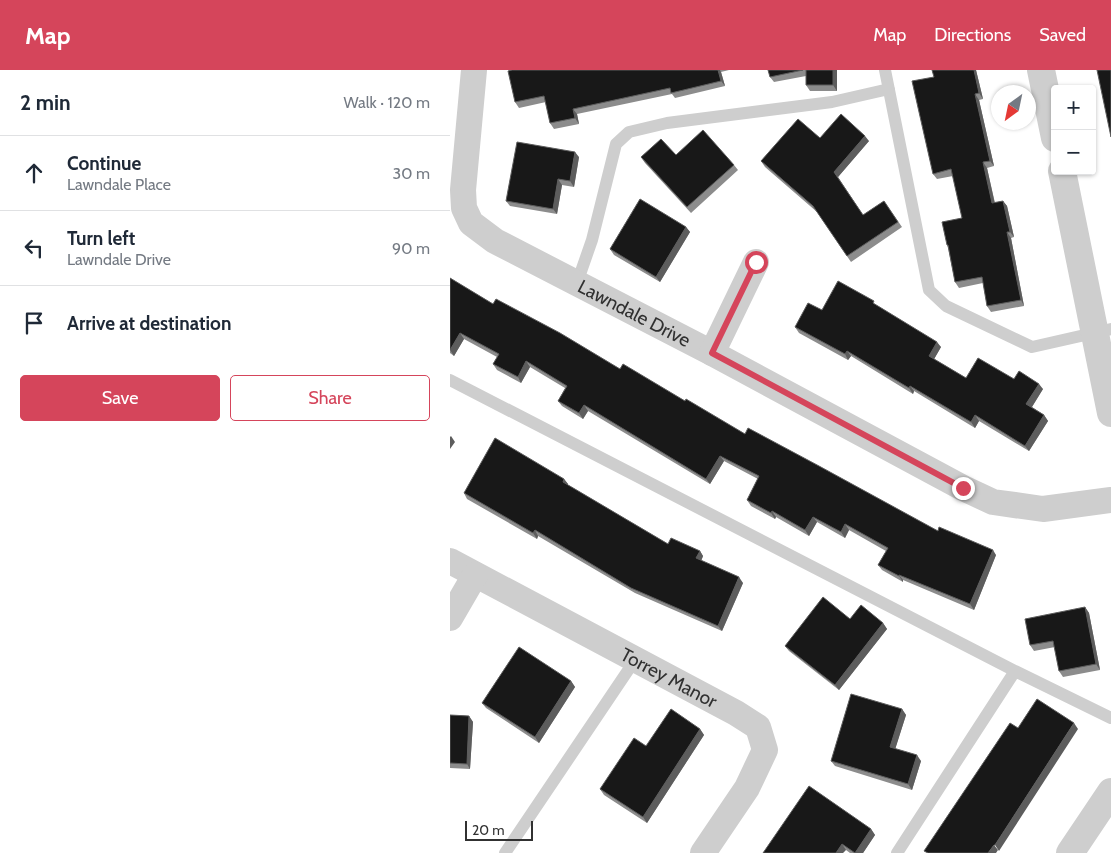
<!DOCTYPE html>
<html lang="en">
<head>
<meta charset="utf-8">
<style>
	body { margin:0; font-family:Cabin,sans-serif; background:#f6f6f7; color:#1f2937 }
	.controls { position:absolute; right:15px; top:15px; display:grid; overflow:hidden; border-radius:5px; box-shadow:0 1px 4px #0004 }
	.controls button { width:45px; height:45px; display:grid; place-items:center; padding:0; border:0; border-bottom:1px solid #e0e1e3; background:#fff; color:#1f2937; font:25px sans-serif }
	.compass { position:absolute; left:541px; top:15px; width:45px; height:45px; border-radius:50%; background:#fff; box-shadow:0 1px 4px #0004; rotate:213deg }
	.scale { position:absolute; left:15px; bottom:12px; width:68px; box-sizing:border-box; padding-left:5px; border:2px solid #313131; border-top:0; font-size:14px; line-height:18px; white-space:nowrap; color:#313131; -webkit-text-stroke:4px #fff; paint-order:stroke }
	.stop { position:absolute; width:15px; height:15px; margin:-11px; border:4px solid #d5455b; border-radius:50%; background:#fff }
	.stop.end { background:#d5455b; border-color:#fff; box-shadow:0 1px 5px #0008 }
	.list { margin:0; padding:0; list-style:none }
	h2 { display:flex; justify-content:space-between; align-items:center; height:65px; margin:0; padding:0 20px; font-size:21px }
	h2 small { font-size:16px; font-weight:400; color:#747a83 }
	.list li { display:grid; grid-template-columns:32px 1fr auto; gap:15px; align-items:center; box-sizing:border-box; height:75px; padding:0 20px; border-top:1px solid #e0e1e3 }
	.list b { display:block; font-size:19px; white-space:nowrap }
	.list p { margin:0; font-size:16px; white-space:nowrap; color:#747a83 }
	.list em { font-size:16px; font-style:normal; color:#747a83 }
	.actions { display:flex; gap:10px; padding:15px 20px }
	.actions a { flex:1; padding:11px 0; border:1px solid #d5455b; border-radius:5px; text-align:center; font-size:18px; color:#d5455b }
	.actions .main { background:#d5455b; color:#fff }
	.icon { flex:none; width:28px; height:28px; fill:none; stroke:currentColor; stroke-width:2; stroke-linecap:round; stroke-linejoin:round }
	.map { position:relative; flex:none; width:661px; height:783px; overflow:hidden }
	header { display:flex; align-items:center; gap:30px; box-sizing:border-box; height:70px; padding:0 25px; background:#d5455b; color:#fff }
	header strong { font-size:24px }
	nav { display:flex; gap:28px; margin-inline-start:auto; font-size:18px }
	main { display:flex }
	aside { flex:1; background:#fff }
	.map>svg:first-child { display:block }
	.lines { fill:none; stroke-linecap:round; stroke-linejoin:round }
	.service { stroke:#cecece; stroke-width:12 }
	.minor { stroke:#cecece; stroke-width:26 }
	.tertiary { stroke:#cecece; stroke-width:28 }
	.wall { fill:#8c8c8c }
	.shaded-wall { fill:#5d5d5d }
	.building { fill:#181818; stroke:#5d5d5d }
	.route { stroke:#d5455b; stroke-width:6 }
	.labels { text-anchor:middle; stroke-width:5; stroke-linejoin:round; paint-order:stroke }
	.street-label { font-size:19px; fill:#313131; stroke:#fff }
</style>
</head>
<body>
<header>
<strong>Map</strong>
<nav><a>Map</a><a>Directions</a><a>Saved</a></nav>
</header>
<main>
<aside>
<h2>2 min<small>Walk · 120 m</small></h2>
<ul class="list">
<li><svg class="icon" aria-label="ahead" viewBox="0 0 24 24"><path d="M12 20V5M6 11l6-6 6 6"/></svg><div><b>Continue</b><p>Lawndale Place</p></div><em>30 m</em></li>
<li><svg class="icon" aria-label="left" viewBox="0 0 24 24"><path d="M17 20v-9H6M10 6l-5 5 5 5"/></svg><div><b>Turn left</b><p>Lawndale Drive</p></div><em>90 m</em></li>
<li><svg class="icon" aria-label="arrive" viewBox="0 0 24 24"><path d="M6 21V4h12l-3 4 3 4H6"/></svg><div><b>Arrive at destination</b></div></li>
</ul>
<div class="actions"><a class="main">Save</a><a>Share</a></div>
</aside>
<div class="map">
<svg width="661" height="783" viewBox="0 0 661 783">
	<rect width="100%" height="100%" fill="#fff"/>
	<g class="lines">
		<!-- service -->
		<path class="service" d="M435 0 479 220 496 236 582 277 661 259
			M127 213 142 170 166 74 179 62 217 53 382 32 439 19
			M0 310 565 601
			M55 783 185 590
			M447 783 565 601 661 648"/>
		<!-- minor -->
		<g class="minor">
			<path id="s1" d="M24 0 13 120 14 138 21 153 45 171 262 283 513 418 543 432 593 439 661 430"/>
			<path d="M262 283 306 192"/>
			<path id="s2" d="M0 491 286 643 308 657 315 680 297 718 253 783"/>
			<path d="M0 548 25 505"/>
		</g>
		<!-- tertiary -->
		<path class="tertiary" d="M591 0 605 68
			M612 101 661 343
			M620 783 661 722"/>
	</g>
	<!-- wall -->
	<path class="wall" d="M62 0H279L271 2 275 16 225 28 222 24 127 44 129 54 104 59 100 53 96 32 69 38 65 32Z
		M318 0H387V21H360L356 15V6L324 12 320 7Z
		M482 0H526L533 29 529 30 544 96 537 98 545 133 553 131 557 136 564 167 561 168 574 236 541 242 537 236 533 213 509 218 505 212 498 178 497 175 512 148 503 106 487 109 483 104 484 7Z
		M370 68 419 71 388 107 413 145 434 131 452 157 401 192 367 142 315 97 311 91Z
		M129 87 124 117 112 115 107 144 60 136 56 131Z
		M191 87 284 95 288 100 241 143 195 93Z
		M236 157 240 162 210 212 164 185 160 179Z
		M0 208 43 234 170 299 235 331 295 364 488 461 546 485 524 540 453 510V512L432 500 428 495 436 481 399 460 395 468 367 452 359 466 326 447 325 449 301 436 297 430 308 409 274 391 260 414 138 341 133 349 112 336 108 331 115 318 80 297 71 313 47 300 43 294 47 287 14 269 4 286 0 283Z
		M428 236 491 277 484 289 516 308 564 309 593 319 582 337 594 345 598 351 579 381 529 351 525 358 464 321 463 324 401 286 398 290 349 263 345 257 372 240Z
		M114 409 118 414V415L218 474 250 481 253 486 251 491 293 513 272 561 185 523 88 466 87 469 17 429 14 423Z
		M635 537 639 543 650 600 613 607 609 601 605 577 584 581 580 575Z
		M400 549 433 553 437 559 389 620 339 581 335 576Z
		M121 611 125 617 89 673 36 638 32 633Z
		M452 639 456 645 445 679 471 691 462 720 385 696 381 691Z
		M0 645 19 646 23 652 20 699 0 698Z
		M250 659 254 665 197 753 154 725 150 719 196 676Z
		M421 759 425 765 413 783H400L396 780 313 783Z"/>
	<!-- shaded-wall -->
	<path class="shaded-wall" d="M268 0H270L271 2 275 16 271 11Z
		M383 0H387V21L383 15Z
		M524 0H526L533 29 529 23Z
		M525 24 529 30 544 96 540 91Z
		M123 39 127 44 129 54 125 48Z
		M415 66 419 71 388 107 384 102Z
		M125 82 129 87 124 117 120 111Z
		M533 92 537 98 546 139 542 133Z
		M108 109 112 115 107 144 103 139Z
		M553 131 557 136 564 167 560 162Z
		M236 157 240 162 210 212 206 207Z
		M557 162 561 168 574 236 571 230Z
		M10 263 14 269 4 286 0 280Z
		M487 272 491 277 483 291 479 286Z
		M397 281 401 286 398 290 395 284Z
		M76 291 80 297 71 313 68 307Z
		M589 314 593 319 580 340 576 334Z
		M460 316 464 321 463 324 459 318Z
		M134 335 138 341 133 349 129 343Z
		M525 345 529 351 525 358 521 352Z
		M594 345 598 351 579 381 575 376Z
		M1 366 5 372 0 379V367Z
		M270 386 274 391 260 414 256 409Z
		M114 409 118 414 116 417 113 412Z
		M322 441 326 447 325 449 321 443Z
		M363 447 367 452 359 466 355 460Z
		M395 454 399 460 395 468 391 462Z
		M85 460 88 466 87 469 83 463Z
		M543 480 546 485 524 540 520 534Z
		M250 481 253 486 250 494 246 488Z
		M449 505 453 510V512L449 506Z
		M289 507 293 513 272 561 268 556Z
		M635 537 639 543 650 600 646 594Z
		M433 553 437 559 389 620 385 615Z
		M121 611 125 617 89 673 85 667Z
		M452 639 456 645 444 683 440 677Z
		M19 646 23 652 20 699 17 694Z
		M624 653 628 659 549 781 545 775Z
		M250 659 254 665 197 753 193 747Z
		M467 685 471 691 462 720 458 714Z
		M421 759 425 765 413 783H405Z
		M392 774 396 780 393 783H386Z
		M544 775 548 780 546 783H538Z"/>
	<!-- building -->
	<path class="building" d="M62 0H268L271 11 221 23 220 18 123 39 125 48 100 53 94 26 65 32 58 1Z
		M318 0H353L320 7Z
		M356 0H383V15H356Z
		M482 0H524L529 23 525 24 540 91 533 92 542 133 553 131 560 162H557L571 230 537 236 532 207 505 212 498 175H497L492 152 512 148 501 99 483 104 462 11 484 7Z
		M647 0H661V67Z
		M391 44 415 66 384 102 413 145 434 131 448 152 397 186 363 136 311 91 348 49 370 68Z
		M253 60 284 95 237 137 191 87 211 69 226 85Z
		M67 72 125 82 120 111 108 109 103 139 56 131Z
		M190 129 236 157 206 207 160 179Z
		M0 208 43 234 46 229 110 263 170 299 173 294 235 331 236 329 295 364 298 358 369 396 488 461 489 457 543 480 520 534 449 505V506L428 495 438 478 395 454 391 462 363 447 355 460 322 441 321 443 297 430 309 406 270 386 256 409 134 335 129 343 108 331 117 316 76 291 68 307 43 294 49 284 10 263 0 280Z
		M388 211 424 231 423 233 487 272 479 286 516 308 528 288 564 309 569 301 589 314 576 334 594 345 575 376 525 345 521 352 460 316 459 318 397 281 395 284 345 257 358 233 372 240Z
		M45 368 114 409 113 412 218 474 221 468 250 481 246 488 289 507 268 556 181 518 85 460 83 463 14 423Z
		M373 527 400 549 411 535 433 553 385 615 335 576Z
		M635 537 646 594 609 601 603 571 580 575 575 549Z
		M69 577 121 611 85 667 32 633Z
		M401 624 452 639 440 677 467 685 458 714 381 691Z
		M587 629 624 653 545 775H544L538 783H478L474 781 560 653 568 658Z
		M221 639 250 659 193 747 150 719 184 668 196 676Z
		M0 645 19 646 17 694 0 693Z
		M359 716 421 759 405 783 392 774 386 783H313Z"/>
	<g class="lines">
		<!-- route -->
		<path class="route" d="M306 192 262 283 513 418"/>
	</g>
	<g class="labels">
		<!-- street labels -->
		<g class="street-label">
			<text dy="7" stroke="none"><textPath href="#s1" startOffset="342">Lawndale Drive</textPath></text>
			<text dy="7" stroke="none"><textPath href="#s2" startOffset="248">Torrey Manor</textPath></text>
		</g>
	</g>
</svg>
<div class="controls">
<button>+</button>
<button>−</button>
</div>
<svg class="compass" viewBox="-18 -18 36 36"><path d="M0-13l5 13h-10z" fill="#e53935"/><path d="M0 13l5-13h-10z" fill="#747a83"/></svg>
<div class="scale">20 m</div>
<div class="stop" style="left:306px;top:192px"></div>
<div class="stop end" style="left:513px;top:418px"></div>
</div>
</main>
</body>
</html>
